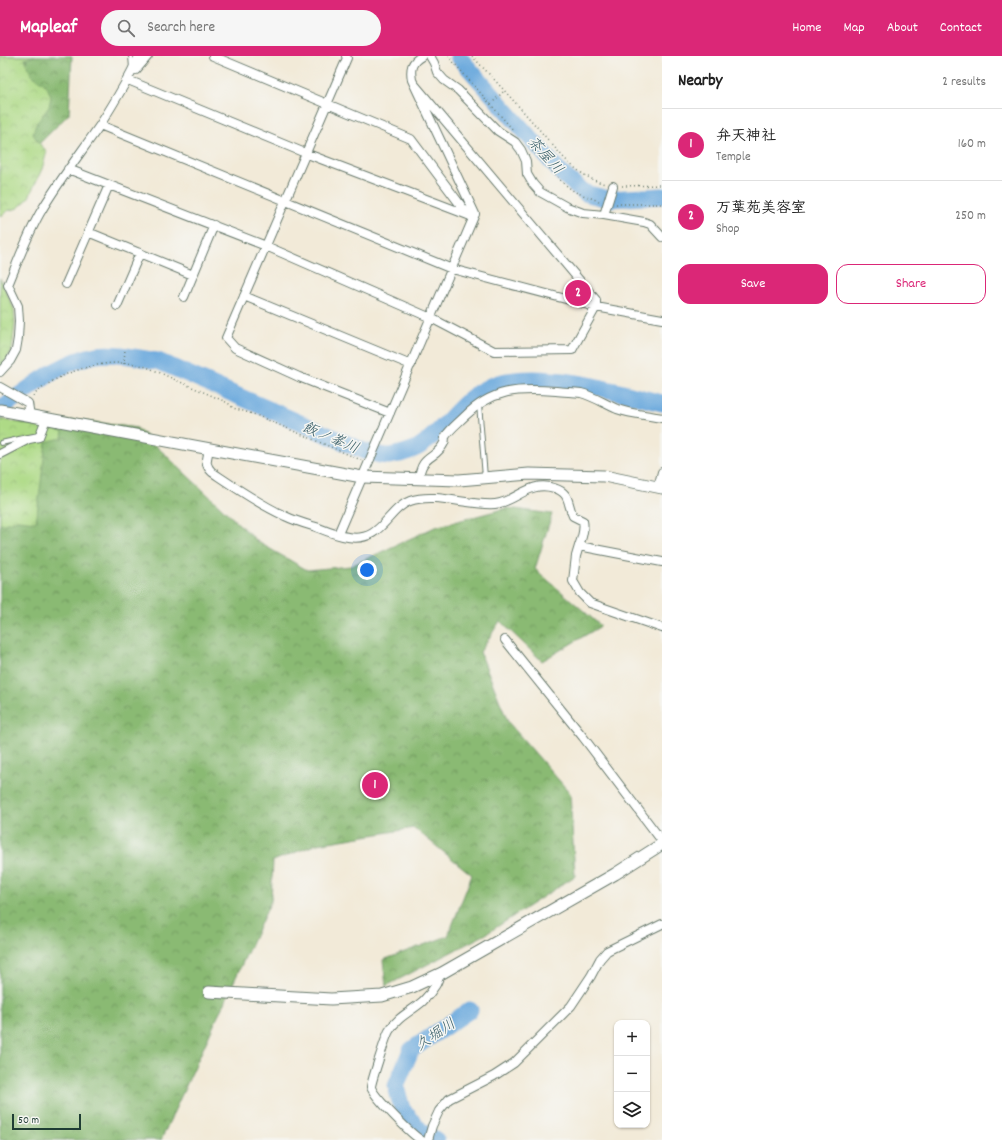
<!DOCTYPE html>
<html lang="en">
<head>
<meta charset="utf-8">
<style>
	body { margin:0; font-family:Dekko,"Klee One",sans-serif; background:#f6f6f6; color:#222 }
	.controls { position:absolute; right:12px; bottom:12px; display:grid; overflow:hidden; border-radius:8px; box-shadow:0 1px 3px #0004 }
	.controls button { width:36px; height:36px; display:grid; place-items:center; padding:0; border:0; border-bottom:1px solid #e0e0e0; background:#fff; color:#222; font:20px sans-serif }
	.scale { position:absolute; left:12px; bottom:10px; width:69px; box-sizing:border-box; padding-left:4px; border:2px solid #1f3d34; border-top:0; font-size:11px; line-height:14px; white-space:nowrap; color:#1f3d34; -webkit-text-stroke:3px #f6f6f2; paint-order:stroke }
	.you { position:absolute; left:367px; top:514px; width:14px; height:14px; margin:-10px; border:3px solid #fff; border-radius:50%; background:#1a73e8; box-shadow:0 0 0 6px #1a73e833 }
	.badge { display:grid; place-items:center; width:26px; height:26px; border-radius:50%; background:#db2777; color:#fff; font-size:13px; font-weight:700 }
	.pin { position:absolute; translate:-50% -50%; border:2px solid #fff; box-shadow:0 1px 4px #0006 }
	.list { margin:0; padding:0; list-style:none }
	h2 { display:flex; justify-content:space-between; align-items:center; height:52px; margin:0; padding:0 16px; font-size:17px }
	h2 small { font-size:13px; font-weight:400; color:#767676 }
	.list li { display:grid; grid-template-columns:26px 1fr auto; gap:12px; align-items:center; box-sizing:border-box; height:72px; padding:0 16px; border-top:1px solid #e0e0e0 }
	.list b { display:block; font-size:15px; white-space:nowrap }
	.list p { margin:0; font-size:13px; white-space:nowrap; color:#767676 }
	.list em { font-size:13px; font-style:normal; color:#767676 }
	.actions { display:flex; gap:8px; padding:12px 16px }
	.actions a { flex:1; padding:9px 0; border:1px solid #db2777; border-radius:12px; text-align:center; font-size:14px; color:#db2777 }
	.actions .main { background:#db2777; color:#fff }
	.icon { flex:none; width:22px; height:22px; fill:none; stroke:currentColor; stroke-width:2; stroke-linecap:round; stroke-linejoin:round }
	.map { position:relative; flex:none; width:662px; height:1084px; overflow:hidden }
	header { display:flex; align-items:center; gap:24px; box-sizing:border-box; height:56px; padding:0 20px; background:#db2777; color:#fff }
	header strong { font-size:19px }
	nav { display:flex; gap:22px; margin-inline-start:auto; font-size:14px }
	.search { width:280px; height:36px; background:#f6f6f6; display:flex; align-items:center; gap:10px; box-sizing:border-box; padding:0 14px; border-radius:22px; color:#767676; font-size:15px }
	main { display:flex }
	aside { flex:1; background:#fff }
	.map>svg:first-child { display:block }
	.forest { fill:url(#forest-crowns); stroke:#547c54 }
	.park { fill:url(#park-crowns); stroke:#668c5d }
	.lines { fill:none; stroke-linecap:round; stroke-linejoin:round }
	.river { stroke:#6aa9dd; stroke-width:17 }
	.lane-casing { stroke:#697a6d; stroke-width:6 }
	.street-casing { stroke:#697a6d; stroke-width:10 }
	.secondary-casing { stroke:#697a6d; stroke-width:13 }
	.path { stroke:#697a6d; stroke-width:1.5; stroke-dasharray:1 3; stroke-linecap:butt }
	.lane { stroke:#fff; stroke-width:4 }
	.street { stroke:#fff; stroke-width:8 }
	.secondary { stroke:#fff; stroke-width:11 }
	.labels { text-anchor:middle; stroke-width:3; stroke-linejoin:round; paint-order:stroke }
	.water-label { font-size:15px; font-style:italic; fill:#365d67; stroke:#f6f6f2 }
</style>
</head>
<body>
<header>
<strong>Mapleaf</strong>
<div class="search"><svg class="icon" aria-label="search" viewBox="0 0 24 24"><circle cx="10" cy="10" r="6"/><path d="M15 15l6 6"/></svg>Search here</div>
<nav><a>Home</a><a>Map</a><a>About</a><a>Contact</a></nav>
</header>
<main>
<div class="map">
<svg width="662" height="1084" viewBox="0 0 662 1084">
	<defs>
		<pattern id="forest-crowns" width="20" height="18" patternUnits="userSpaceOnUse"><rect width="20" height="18" fill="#8aba73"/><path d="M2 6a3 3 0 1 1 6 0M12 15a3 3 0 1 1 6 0" fill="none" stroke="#70985f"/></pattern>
		<pattern id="park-crowns" width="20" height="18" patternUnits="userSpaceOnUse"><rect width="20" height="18" fill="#aeda86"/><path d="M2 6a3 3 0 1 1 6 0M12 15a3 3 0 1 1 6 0" fill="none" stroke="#95bc74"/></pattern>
	</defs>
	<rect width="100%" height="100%" fill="#f6f6f2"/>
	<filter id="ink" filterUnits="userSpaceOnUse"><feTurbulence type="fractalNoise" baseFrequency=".025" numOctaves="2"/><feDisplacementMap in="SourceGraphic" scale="8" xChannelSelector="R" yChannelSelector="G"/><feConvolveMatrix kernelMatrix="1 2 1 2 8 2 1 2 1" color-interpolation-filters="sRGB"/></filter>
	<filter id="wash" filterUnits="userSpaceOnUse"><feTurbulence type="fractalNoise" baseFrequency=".012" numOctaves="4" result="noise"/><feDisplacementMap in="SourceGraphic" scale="16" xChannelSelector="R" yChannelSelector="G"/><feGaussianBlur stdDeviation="0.9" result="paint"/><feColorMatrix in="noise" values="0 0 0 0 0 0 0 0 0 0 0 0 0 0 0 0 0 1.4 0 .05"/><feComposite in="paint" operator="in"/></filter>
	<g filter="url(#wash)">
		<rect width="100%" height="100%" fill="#f2ead8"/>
		<!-- forest -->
		<path class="forest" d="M0 0H72L69 58 0 127Z
			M80 364 137 372 258 486 307 514 351 510 435 471 507 452 552 458 535 513 601 570 542 605 500 565 480 596 508 666 570 737 575 820 486 878 386 930 383 904 448 880 472 819 414 772 317 788 273 805 271 845 161 1084H0V367Z"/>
		<!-- park -->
		<path class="park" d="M0 0H35L25 3 32 19 47 30 51 41 49 51 36 68 33 78 42 91 47 95 42 113 28 143 18 152 7 155 0 161Z
			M0 222 14 253 15 267 12 294 7 303 0 312Z
			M0 363 63 375 62 382 46 386 36 466 18 464 0 469Z"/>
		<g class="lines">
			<!-- river -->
			<path class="river" d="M458 0 562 118 585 137 608 143 662 140
				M0 353C31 332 59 306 96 299 116 296 138 302 158 305L364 395C372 397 380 400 388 400 392 400 396 398 400 398 407 396 414 394 420 390 451 370 466 332 506 325 557 317 613 335 662 347
				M436 1084 421 1075 402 1053 396 1030 411 994 470 954"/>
		</g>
	</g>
	<g filter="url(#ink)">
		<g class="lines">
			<defs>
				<path id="lane" d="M131 0 132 12
					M479 348 485 421
					M1 387 28 381"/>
				<path id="street" d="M213 0 411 83 468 159
					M346 0 347 2 226 282 235 292 299 321 390 357
					M430 0 434 7 437 16 444 24 458 34 498 75 515 86 521 94 526 105 527 118 533 128 540 136 567 151 583 157 604 159 613 130
					M136 14 148 0
					M128 24 305 97 468 159 475 158
					M100 69 452 213 596 251 662 263
					M68 113 266 190 431 262 494 295 572 294 596 251V244L415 29
					M604 159 644 166 650 168 662 181
					M88 176 193 219
					M66 228 109 129
					M244 240 411 309
					M184 241 214 169
					M117 250 140 197
					M0 316 10 305 16 294 18 282 19 265 18 250 8 229C18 205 27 180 40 157 58 126 80 98 100 69 114 47 128 24 139 0
					M0 331 28 347 30 360
					M209 393C207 404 204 408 212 416 236 432 259 448 285 460 295 465 306 468 316 471 326 475 338 480 348 481 382 487 387 453 410 445 436 436 468 450 495 448 516 446 529 424 554 432 571 437 567 448 573 460L583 465C585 473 582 482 579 490
					M0 398 29 383 39 381 46 363
					M419 423C421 398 436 404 444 387 445 385 445 383 445 381 449 374 458 367 464 361 492 333 518 332 556 335 564 336 573 336 581 337 593 340 605 348 617 353 631 358 647 359 662 362
					M658 431 662 416
					M338 478 475 158 412 24C410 13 411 6 422 0
					M662 506 579 490 576 500 573 525 580 537 590 547 662 572
					M505 584 583 681 662 785
					M421 1084C412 1079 373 1040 371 1031 371 1027 386 980 389 975 397 961 412 955 423 945 427 941 432 935 435 930 438 926 438 921 442 917
					M428 1084 432 1070 439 1055 449 1043 494 1020 514 1007 571 950 591 920 600 903 607 895 662 868"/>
				<path id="secondary" d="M0 354 362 421 459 424 529 418 604 420 662 432
					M209 936 331 943 382 940 412 931 442 917 615 818 662 788"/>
			</defs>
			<!-- lane casing -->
			<use href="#lane" class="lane-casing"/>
			<!-- street casing -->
			<use href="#street" class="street-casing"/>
			<!-- secondary casing -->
			<use href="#secondary" class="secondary-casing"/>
			<!-- path -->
			<path class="path" d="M448 0 514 75
				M472 0C494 23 515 46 536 70 557 93 573 119 605 128
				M491 48 504 35
				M530 92 563 127 575 136 599 145
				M622 130 662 129
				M616 148H662
				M124 308 125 292
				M33 340C57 316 101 303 135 308 147 310 158 316 169 321 189 330 209 338 228 347L233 352 256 359 361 404"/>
			<!-- lane -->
			<use href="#lane" class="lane"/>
			<!-- street -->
			<use href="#street" class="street"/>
			<!-- secondary -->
			<use href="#secondary" class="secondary"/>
		</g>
	</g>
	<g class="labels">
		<!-- water labels -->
		<g class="water-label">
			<text transform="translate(546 99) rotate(48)" y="5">茶屋川</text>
			<text transform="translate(331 381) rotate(23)" y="5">飯ノ峯川</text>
			<text transform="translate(435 978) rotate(-34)" y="5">久堀川</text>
		</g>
	</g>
</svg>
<div class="controls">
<button>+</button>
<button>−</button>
<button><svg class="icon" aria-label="layers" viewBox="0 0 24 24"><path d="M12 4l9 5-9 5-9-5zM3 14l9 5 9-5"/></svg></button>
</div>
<div class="scale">50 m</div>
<div class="you"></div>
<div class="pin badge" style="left:375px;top:729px">1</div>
<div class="pin badge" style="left:578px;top:237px">2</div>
</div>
<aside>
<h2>Nearby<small>2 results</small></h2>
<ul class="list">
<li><span class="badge">1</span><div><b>弁天神社</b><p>Temple</p></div><em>160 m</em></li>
<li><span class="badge">2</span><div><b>万葉苑美容室</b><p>Shop</p></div><em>250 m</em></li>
</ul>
<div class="actions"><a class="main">Save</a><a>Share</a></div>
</aside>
</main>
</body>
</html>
